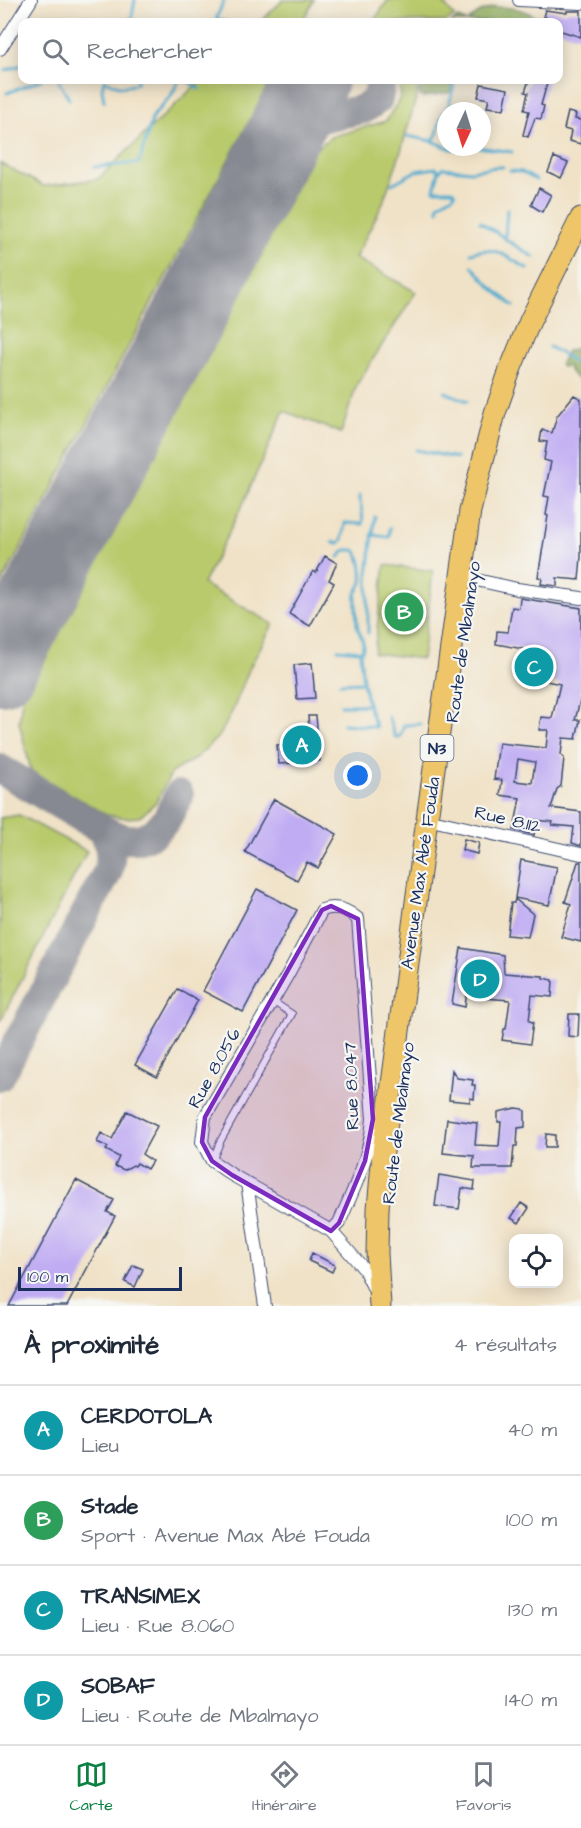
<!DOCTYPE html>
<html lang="fr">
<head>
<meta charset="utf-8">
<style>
	body { margin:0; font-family:"Architects Daughter",sans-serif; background:#f2f2f3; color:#1f2937 }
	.controls { position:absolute; right:18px; bottom:18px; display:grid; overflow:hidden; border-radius:12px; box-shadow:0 3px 15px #0003 }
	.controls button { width:54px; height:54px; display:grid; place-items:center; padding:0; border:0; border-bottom:2px solid #e0e1e3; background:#fff; color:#1f2937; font:30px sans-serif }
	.compass { position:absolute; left:437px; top:102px; width:54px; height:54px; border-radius:50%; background:#fff; box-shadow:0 3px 15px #0003; rotate:184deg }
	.scale { position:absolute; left:18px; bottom:15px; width:164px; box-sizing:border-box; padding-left:6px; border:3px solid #1b2f5e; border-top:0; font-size:16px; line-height:21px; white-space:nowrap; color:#1b2f5e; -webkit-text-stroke:4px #f6f6f2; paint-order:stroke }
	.you { position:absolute; left:358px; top:776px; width:21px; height:21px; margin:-15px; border:4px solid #fff; border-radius:50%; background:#1a73e8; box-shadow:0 0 0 9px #1a73e833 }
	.badge { display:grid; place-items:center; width:39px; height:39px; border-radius:50%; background:#0b8043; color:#fff; font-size:20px; font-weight:700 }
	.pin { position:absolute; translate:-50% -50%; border:3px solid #fff; box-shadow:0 2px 6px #0006 }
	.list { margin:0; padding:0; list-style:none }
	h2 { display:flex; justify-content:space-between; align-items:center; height:78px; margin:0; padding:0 24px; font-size:26px }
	h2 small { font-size:20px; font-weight:400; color:#747a83 }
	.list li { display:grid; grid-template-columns:39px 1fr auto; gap:18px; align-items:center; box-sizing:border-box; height:90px; padding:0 24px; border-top:2px solid #e0e1e3 }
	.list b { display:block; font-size:22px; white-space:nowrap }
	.list p { margin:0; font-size:20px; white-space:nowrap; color:#747a83 }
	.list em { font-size:20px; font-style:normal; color:#747a83 }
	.icon { flex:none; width:33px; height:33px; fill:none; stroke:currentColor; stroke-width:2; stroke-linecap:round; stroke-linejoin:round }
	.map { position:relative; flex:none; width:581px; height:1306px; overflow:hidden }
	.search { position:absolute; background:#fff; box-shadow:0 3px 15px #0003; left:18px; right:18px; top:18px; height:66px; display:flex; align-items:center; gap:15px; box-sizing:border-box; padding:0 21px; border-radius:12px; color:#747a83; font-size:22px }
	.sheet { height:438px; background:#fff }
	nav { display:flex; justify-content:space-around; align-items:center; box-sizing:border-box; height:84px; border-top:2px solid #e0e1e3; background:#fff; font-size:16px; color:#747a83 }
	nav a { display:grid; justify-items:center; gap:3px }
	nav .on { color:#0b8043 }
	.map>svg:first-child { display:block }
	.green { fill:#b9ca6d; stroke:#6a7c66; stroke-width:1.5 }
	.forest { fill:#92ae60; stroke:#566e5f; stroke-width:1.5 }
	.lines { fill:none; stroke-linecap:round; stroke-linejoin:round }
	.stream { stroke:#52acd0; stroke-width:3 }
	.taxiway { stroke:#868892; stroke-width:30 }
	.runway { stroke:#868892; stroke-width:74 }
	.building { fill:#bfacf3; fill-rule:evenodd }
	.lane-casing { stroke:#3b4a6e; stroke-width:8 }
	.street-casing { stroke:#3b4a6e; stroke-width:14 }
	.highway-casing { stroke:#3b4a6e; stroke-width:23 }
	.lane { stroke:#fff; stroke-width:6 }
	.street { stroke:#fff; stroke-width:12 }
	.highway { stroke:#eec569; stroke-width:21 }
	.marked { fill:#7b2cbf; fill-opacity:0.2; stroke:#7b2cbf; stroke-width:4.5; stroke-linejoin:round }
	.labels { text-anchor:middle; stroke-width:4.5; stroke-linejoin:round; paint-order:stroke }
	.shield { fill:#f6f6f2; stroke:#5d6b8a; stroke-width:1.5 }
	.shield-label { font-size:16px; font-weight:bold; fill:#1b2f5e }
	.street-label { font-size:18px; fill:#1b2f5e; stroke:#f6f6f2 }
</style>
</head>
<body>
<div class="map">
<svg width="581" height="1306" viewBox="0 0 581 1306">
	<rect width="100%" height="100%" fill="#f6f6f2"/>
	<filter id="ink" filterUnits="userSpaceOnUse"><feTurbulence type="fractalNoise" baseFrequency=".0167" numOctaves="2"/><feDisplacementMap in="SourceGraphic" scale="12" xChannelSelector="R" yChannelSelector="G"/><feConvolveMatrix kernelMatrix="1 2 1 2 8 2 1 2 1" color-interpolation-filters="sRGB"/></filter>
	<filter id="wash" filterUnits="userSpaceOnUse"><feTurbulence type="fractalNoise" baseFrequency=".008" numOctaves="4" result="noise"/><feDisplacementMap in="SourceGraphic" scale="24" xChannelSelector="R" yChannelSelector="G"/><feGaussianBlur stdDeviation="1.35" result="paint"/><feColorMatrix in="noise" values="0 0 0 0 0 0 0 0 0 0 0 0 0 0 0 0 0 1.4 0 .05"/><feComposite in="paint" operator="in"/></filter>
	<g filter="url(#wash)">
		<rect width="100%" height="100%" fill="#f0e2c7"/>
		<!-- green -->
		<path class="green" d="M283 0H314L302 22H260Z
			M388 0H441L454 16 446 22H373Z
			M201 80H271L0 586V163L44 186 98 179Z
			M399 80H414L418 91 401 151 382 205 355 258 416 292 357 384 341 433 284 411 243 504 203 584 273 624 250 667 233 710 220 735 195 759 172 772 156 802 140 817 126 818 107 815 31 771 19 722 23 693 301 174 317 148 331 137 386 121 401 97Z
			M385 565 433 571 422 659 374 653Z
			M19 815 87 851 0 1022V818Z"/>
		<!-- forest -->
		<path class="forest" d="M494 7C508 7 525 8 536 18L531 22H452L458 18 468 22C475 13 483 11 494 7Z
			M416 80H455L451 92 423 97 420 96V84Z
			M578 348 581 350V383L569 371 568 366 562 367 560 365 567 351Z"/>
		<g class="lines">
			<!-- stream -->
			<path class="stream" d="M218 19 226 22
				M131 22 135 0
				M215 22 224 0
				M6 70 22 65
				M58 80 69 99
				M104 80C116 86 125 89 137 83V80
				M104 80 102 89 104 101
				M187 80 199 89
				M7 93 41 80
				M449 105 473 110
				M407 136 432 141 452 149 478 147 512 152
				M433 141 437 134 441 117 449 105 454 86
				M95 167 139 163 153 116 171 96 179 80
				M510 171 522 172 536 180
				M392 184 416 171 436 168 439 171 443 168 471 171 495 167H503
				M438 210V205C443 200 450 199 455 194L453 190H434L439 171
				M480 222 505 238 507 209
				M505 239 534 257
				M471 253C495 244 508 258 528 269
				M472 266 492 288 514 306
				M549 347 564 355 581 368
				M445 392 467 401
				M416 450 457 458
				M372 535 389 537 390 528
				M333 542 339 543 342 540 345 523 362 524C365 515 359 506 360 495
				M339 557 346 550H354L358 553C361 562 364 572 362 582 361 586 357 591 356 594 355 599 357 619 357 624 358 634 366 640 362 651H360C362 680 365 700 376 727L343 724
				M368 633V574L375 517
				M338 649 360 651
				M340 683 362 682
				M341 705H367
				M388 716 395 737H400L404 725 420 724"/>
			<!-- taxiway -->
			<path class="taxiway" d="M297 108V80
				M272 156 287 136 314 119 364 109 378 99 381 80
				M0 769 101 829 125 839H140L154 833 167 819 179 795
				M0 1076 108 871C113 854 110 844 101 829"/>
			<!-- runway -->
			<path class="runway" d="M0 668 194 307 311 80"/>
		</g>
		<g id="blocks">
			<!-- building -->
			<path class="building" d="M545 10 567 13V11H581V37L558 30V22H544L546 17H543Z
				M529 80H548L541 105 544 106 541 119 535 118 528 137 523 135 529 111 524 110 528 93 525 92Z
				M481 84 508 89 504 109 487 107 489 99 478 97Z
				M568 112 576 114 575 119 581 120V144L569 141 571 131 564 129Z
				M554 157 568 163 561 178 548 172Z
				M539 188 551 195 542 212 531 205Z
				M574 395 581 399V557L579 580 557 578V586L541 584 542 578 538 577 548 516 546 515 549 497 544 496 551 462 544 460 547 442 540 441 542 430 552 433 557 416Z
				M325 556 337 563 329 580 334 583 310 626 289 614 313 571 316 573Z
				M520 598 581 608V697L575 720H580L576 739 563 738 561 755 564 758 561 786 557 789 551 808 581 812V846L572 843 574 827 552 825 553 822 536 820 534 835 514 830 520 798 500 795 502 780 494 779 499 743 546 748 548 730H539L541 717 552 718 560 684 520 675 524 649 496 644 497 631 508 632 512 607 519 608ZM518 759 535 762 532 783 515 781Z
				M312 663 315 698 297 699 294 665Z
				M308 716H316L320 761 279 764 277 745 293 744V740L310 739Z
				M274 799 337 834 318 868 307 862 297 880 245 852Z
				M464 839 479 843 477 854 462 850Z
				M521 860 557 867 549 905 515 898Z
				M578 862H581V942L561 937 571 904 565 902Z
				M257 889 297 910 243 1012 203 991Z
				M515 899 533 914 528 937 507 935 511 903H514Z
				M461 948 503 955 504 973 543 976V978L553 980 552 997 532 995 529 1021 533 1022 530 1044 502 1040 504 1029H506L510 1000 484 998 485 984 468 983 465 1007 452 1004Z
				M178 989 198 1000 157 1077 135 1065Z
				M569 1014H579L578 1037 568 1036Z
				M452 1070 457 1078 473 1080 472 1085H475L474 1099 470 1098V1102L449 1100Z
				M516 1108 523 1109 525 1111V1127L518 1128 517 1146H514L512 1168H473L474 1156 443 1153 447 1119 477 1123 475 1145 499 1146 501 1122H498V1112Z
				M127 1111 157 1126 142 1154 152 1161 147 1169 137 1163 135 1166 133 1165 124 1170 115 1166 119 1157 106 1150 108 1147 97 1142 101 1133 112 1139Z
				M546 1134 555 1135V1147H545Z
				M439 1175 475 1181 474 1190 462 1188 459 1209 435 1206Z
				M76 1180 114 1200 107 1212 115 1216 67 1306H9Z
				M521 1203 529 1208 519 1223 511 1218Z
				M312 1253 335 1265 332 1272 309 1261Z
				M133 1265 143 1269 135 1287 125 1282Z"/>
		</g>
	</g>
	<g filter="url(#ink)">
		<use href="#blocks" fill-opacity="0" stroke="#3b4a6e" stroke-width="1.5"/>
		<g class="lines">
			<defs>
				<path id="lane" d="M212 1161 221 1140 292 1014 272 1001"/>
				<path id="street" d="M519 0 581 3
					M0 49 31 0
					M472 579 517 589 581 598
					M427 819 581 854
					M247 1183 265 1306
					M331 1231 232 1175 212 1161 202 1142 205 1117 288 974 322 910C336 905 347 909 358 919L373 1119C370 1156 354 1189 339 1223L331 1231 364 1269 375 1291"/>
				<path id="highway" d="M380 1306 377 1253 378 1209 383 1152 427 819 470 511 495 413 510 370 530 321 581 218"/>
			</defs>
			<!-- lane casing -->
			<use href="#lane" class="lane-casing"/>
			<!-- street casing -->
			<use href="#street" class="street-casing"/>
			<!-- highway casing -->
			<use href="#highway" class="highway-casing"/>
			<!-- lane -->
			<use href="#lane" class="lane"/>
			<!-- street -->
			<use href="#street" class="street"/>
			<!-- highway -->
			<use href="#highway" class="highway"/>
		</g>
	</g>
	<!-- marked area -->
	<path class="marked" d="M331 906 358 919 373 1119 365 1161 339 1223 331 1231 232 1175 212 1161 202 1142 205 1117 322 910Z"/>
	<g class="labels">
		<!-- shield labels -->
		<rect class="shield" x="420.5" y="735" width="33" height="26" rx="4.5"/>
		<g class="shield-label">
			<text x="437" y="754">N3</text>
		</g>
		<!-- street labels -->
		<g class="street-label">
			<text transform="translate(463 642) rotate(-82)" y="6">Route de Mbalmayo</text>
			<text transform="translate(508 819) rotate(13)" y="6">Rue 8.112</text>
			<text transform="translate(420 873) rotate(-82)" y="6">Avenue Max Abé Fouda</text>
			<text transform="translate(214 1068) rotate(-61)" y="6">Rue 8.056</text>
			<text transform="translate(351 1086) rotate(-92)" y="6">Rue 8.047</text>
			<text transform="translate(398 1123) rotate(-83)" y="6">Route de Mbalmayo</text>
		</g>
	</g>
</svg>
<div class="controls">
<button><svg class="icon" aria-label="locate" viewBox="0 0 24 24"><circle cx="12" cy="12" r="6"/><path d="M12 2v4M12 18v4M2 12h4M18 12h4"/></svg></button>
</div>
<svg class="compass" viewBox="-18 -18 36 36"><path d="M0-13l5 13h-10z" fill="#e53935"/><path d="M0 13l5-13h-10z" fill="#747a83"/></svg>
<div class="scale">100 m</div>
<div class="you"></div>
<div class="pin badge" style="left:302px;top:745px;background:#0f9aa8">A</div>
<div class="pin badge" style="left:404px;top:612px;background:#2e9e5b">B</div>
<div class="pin badge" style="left:534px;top:667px;background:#0f9aa8">C</div>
<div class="pin badge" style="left:480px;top:979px;background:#0f9aa8">D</div>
<div class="search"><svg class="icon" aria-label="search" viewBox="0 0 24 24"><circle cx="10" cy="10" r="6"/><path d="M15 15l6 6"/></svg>Rechercher</div>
</div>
<section class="sheet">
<h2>À proximité<small>4 résultats</small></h2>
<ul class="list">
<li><span class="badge" style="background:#0f9aa8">A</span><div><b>CERDOTOLA</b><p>Lieu</p></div><em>40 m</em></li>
<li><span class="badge" style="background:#2e9e5b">B</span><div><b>Stade</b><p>Sport · Avenue Max Abé Fouda</p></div><em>100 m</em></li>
<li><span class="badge" style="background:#0f9aa8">C</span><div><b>TRANSIMEX</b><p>Lieu · Rue 8.060</p></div><em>130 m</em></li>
<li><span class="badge" style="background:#0f9aa8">D</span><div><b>SOBAF</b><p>Lieu · Route de Mbalmayo</p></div><em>140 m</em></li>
</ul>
</section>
<nav>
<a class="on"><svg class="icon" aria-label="map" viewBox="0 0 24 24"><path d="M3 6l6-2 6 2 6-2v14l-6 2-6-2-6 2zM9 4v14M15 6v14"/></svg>Carte</a>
<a><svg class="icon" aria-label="directions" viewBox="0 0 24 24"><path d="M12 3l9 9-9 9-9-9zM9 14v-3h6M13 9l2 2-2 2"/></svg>Itinéraire</a>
<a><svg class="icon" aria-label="saved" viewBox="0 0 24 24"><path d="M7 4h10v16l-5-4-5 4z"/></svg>Favoris</a>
</nav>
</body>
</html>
